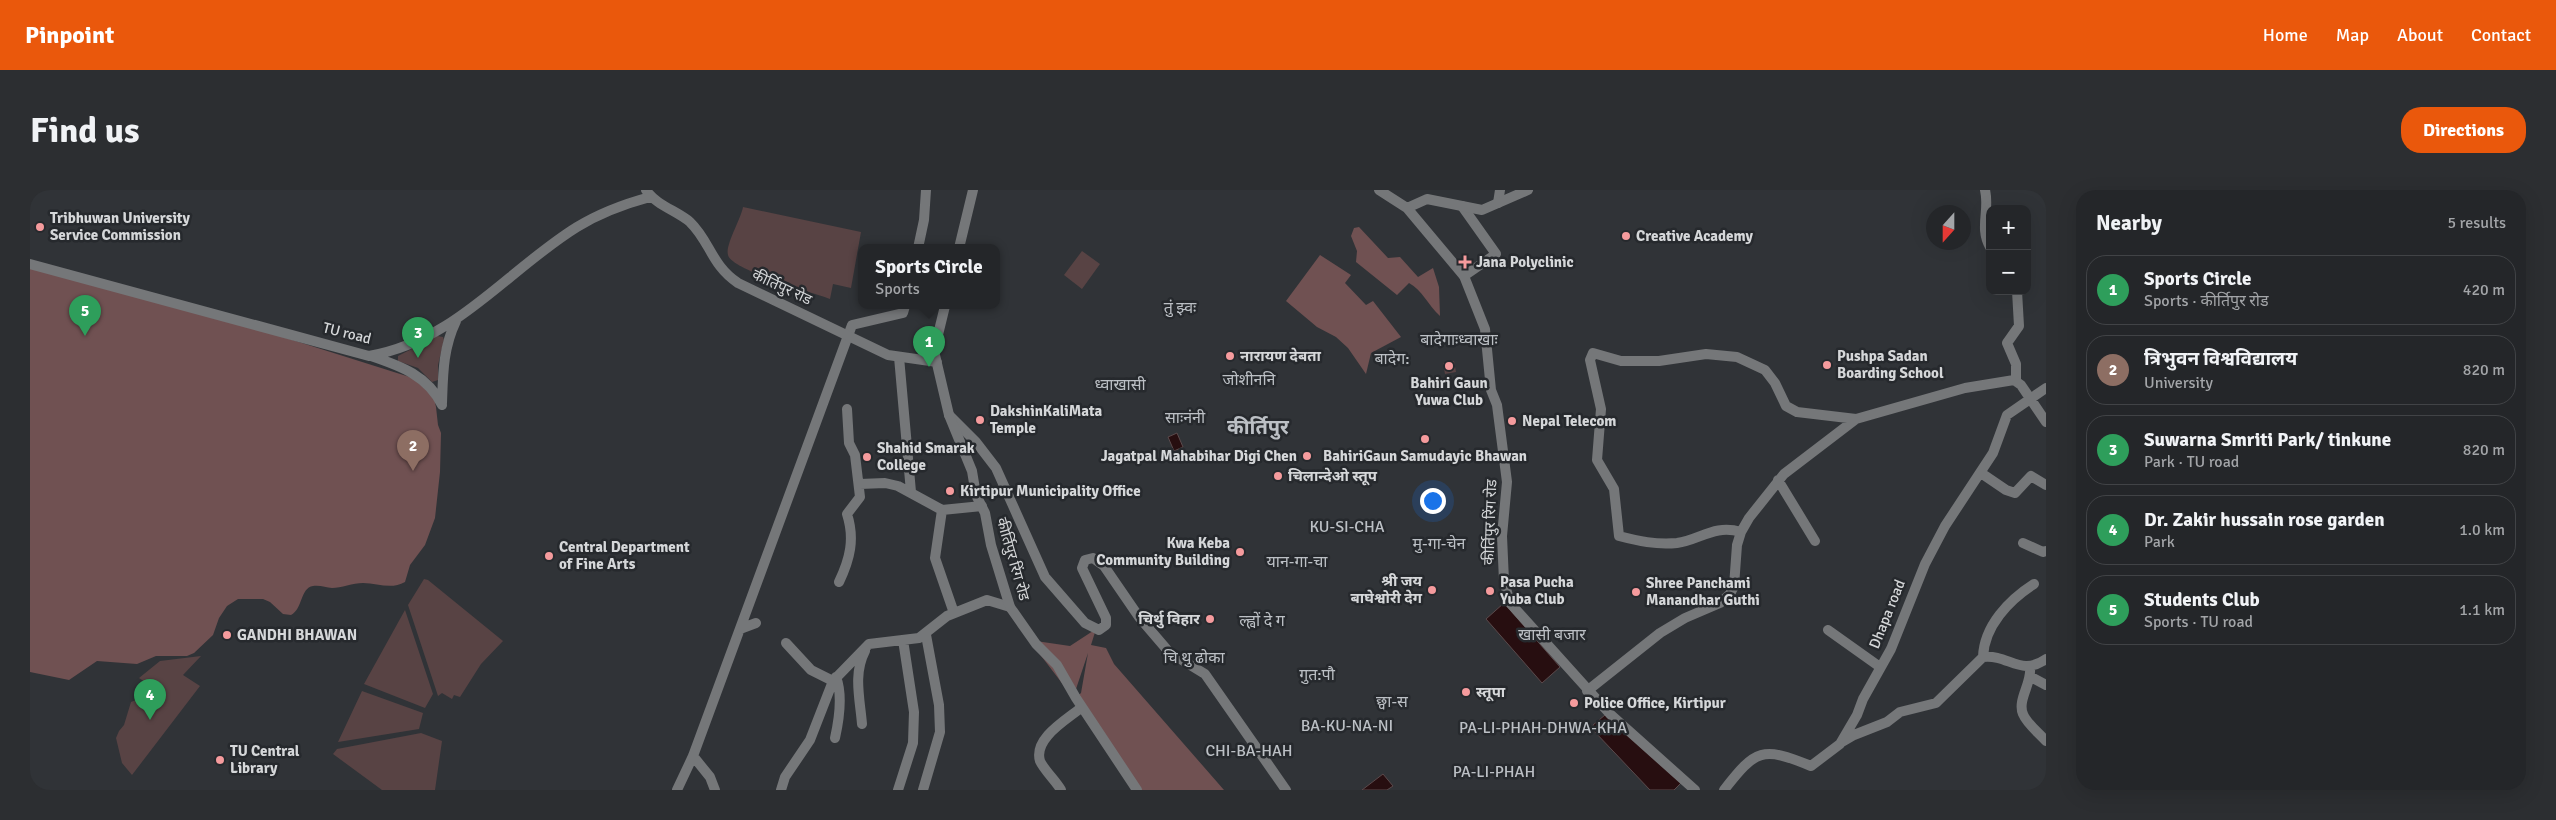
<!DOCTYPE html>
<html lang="en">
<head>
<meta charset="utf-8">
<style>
	body { margin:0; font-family:Signika,"Noto Sans Devanagari",sans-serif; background:#2c2e31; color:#f1f3f6 }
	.controls { position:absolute; right:15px; top:15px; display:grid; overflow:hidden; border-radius:10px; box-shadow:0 5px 20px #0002 }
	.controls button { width:45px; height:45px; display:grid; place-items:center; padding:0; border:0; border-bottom:1px solid #414346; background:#242629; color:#f1f3f6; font:25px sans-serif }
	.compass { position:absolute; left:1896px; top:15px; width:45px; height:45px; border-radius:50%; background:#242629; box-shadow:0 5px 20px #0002; rotate:201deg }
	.you { position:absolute; left:1402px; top:310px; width:18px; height:18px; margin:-12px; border:4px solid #fff; border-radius:50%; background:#1a73e8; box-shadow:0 0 0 8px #1a73e833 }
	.badge { display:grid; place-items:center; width:32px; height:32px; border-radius:50%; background:#ea580c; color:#fff; font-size:16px; font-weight:700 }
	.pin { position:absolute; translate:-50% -41px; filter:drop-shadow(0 1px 2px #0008) }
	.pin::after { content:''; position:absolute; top:26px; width:18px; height:15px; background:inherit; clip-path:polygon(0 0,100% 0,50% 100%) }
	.popup { position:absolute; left:828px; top:54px; width:142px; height:65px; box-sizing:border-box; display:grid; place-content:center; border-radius:10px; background:#242629; filter:drop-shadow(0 1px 4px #0005); font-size:16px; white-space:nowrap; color:#a3a5a8 }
	.popup b { font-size:19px; color:#f1f3f6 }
	.popup::after { content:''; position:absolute; left:50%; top:100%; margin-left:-10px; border:10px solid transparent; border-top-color:#242629 }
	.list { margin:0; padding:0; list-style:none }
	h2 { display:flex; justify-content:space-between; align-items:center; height:65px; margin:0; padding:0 20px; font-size:21px }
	h2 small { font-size:16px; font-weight:400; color:#a3a5a8 }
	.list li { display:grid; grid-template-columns:32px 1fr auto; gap:15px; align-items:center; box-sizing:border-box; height:70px; margin:0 10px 10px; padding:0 10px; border:1px solid #414346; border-radius:20px }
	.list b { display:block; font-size:19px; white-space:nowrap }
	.list p { margin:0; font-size:16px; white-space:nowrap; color:#a3a5a8 }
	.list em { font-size:16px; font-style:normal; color:#a3a5a8 }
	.map { position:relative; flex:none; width:2016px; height:600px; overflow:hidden; border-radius:20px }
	header { display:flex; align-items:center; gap:30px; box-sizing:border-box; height:70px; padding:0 25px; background:#ea580c; color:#fff }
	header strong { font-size:24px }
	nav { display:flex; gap:28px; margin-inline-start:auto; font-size:18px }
	.intro { display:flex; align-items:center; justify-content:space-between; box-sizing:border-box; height:120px; padding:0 30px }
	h1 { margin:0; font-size:35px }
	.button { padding:12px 22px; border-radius:20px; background:#ea580c; color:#fff; font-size:18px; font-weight:700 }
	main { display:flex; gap:30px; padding:0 30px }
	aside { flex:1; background:#242629; border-radius:20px; box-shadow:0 5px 20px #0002 }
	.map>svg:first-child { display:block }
	.green { fill:#584344 }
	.forest { fill:#705152 }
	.water { fill:#270e10; stroke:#5b4a4c }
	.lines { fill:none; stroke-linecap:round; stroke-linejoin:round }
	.minor { stroke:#757779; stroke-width:10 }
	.tertiary { stroke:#757779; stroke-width:10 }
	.poi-dot { fill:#f59b9d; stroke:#26292d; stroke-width:2 }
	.labels { text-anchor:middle; stroke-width:5; stroke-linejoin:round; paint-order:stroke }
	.poi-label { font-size:15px; font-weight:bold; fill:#d5d7d9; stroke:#26292d; text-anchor:start }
	.street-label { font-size:15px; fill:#d5d7d9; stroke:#26292d }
	.neighbourhood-label { font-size:16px; fill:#bcc0c5; stroke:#26292d }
	.district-label { font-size:20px; font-weight:bold; fill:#bcc0c5; stroke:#26292d }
</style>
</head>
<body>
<header>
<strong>Pinpoint</strong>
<nav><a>Home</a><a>Map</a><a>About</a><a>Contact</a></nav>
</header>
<div class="intro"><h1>Find us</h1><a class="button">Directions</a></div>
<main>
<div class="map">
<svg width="2016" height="600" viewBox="0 0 2016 600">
	<rect width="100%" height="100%" fill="#303337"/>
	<!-- green -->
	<path class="green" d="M713 17 831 42 821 98 803 94 800 109C784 103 701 80 698 65 695 55 711 29 713 17Z
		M1052 61 1070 74 1052 99 1034 85Z
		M407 146 413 147 414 150 408 175V190L402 192 388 178 368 171V166Z
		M1424 171 1426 182 1415 184 1413 173Z
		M394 389 398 390 473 451 451 474 430 507 424 505 422 509 412 503 408 506 378 415Z
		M375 420 403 504 395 518 334 494Z
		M171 466 153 485 170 496 102 585 92 573 86 548 89 541 94 535 101 512 108 509 121 512 128 507 124 498 109 488 130 471Z
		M332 501 393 523 389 539 308 552Z
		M391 543 412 551 405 600H352L303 564 307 559Z"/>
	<!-- forest -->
	<path class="forest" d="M1329 37 1358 68 1370 67 1388 87 1403 78 1409 97 1410 126C1398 115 1392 100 1379 93L1367 105 1326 72 1327 61 1321 46 1324 38Z
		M1290 65 1321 85 1315 93 1336 115 1343 111 1371 147 1341 163 1336 184 1318 158 1306 147 1287 137 1256 111Z
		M0 78 253 147 386 189 404 208 406 217 408 235 411 243 410 282 405 328 395 355 380 375 375 392C361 400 348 393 333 393 323 393 311 398 302 398 296 398 291 395 283 396 270 398 273 419 261 425L253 424 240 412 233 409H208L197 416 189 428 183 445 164 463 157 466H126L107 474 67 471 39 490 0 482Z
		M1066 439 1061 455 1076 458 1084 474 1194 600H1102L1043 510 1051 503 1058 463 1045 502 1041 505 999 450 1040 456Z"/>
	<!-- water -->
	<path class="water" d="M1147 243 1153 257 1144 261 1138 247Z
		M1474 413 1530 477 1512 493 1456 429Z
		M1575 525 1651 593 1644 600H1620L1564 541 1563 535Z
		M1353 584 1363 596 1357 600H1332Z"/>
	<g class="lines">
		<!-- minor -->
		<path class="minor" d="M1955 0C1960 20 1949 38 1960 57
			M1468 13 1470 0
			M1432 16 1466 64 1434 86
			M888 58 894 30 896 0
			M869 167 881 302
			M1986 191V174L1977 153 1989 136 1987 101
			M919 225 946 252 966 278 1015 387 1055 433 1069 440 1076 435V428L1052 378 1055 370 1063 368 1074 376 1109 427 1139 462 1175 484 1256 600
			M1951 283 1976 300 1985 303 2001 286 2016 295
			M1748 290 1785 351
			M830 294 855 293 868 296 912 320 952 316
			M912 320 905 368 924 423
			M1711 342C1684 334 1670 350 1647 353 1626 355 1608 351 1589 346L1584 299 1567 270 1571 219 1560 170 1563 163 1591 171H1629L1676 164 1707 167 1735 180 1745 193 1756 216 1767 222 1826 229
			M1993 353 2013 362 2016 361
			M809 392C820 369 825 349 817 324L830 307 825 265 819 253 817 219
			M710 439 726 433
			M1798 440 1850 477
			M756 453 781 480 803 491
			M1953 467C1954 436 1979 410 2004 394
			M2000 478C2002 493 1987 510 1993 524 1997 534 2009 543 2016 551
			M2001 487 2016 495
			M1557 501 1630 443 1655 428 1690 413 1700 404 1704 396 1707 355 1711 342 1719 328 1754 284 1826 229 1935 198 1984 190 1991 195 2016 232
			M832 534C830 509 823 484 835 461
			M805 548C809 530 813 505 806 487
			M1812 552 1824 545 1857 532 1870 522 1906 513 1953 467C1979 464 1990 487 2016 469
			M663 566 680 587 685 600
			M647 600 663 566 822 135 873 123 875 116
			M751 600 755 587 780 550 803 491 839 454 889 448 917 426 957 410 980 417
			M868 600 883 553 884 522 873 450
			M893 600 910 542 909 515 896 445
			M1694 600C1726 559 1732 556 1781 576L1810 554 1827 525 1833 509 1861 459 1895 374 1915 336 1963 263 1977 225 2016 198"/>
		<!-- tertiary -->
		<path class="tertiary" d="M616 0C626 15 647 21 660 32 680 51 681 75 708 93L858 165 907 172
			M1349 0 1377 18 1434 86 1455 139 1461 200 1467 215 1477 292 1472 346 1474 391 1480 413 1580 524 1665 600
			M1377 18 1397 9 1452 20 1498 0
			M929 58 943 0
			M0 74 339 166C426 151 476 81 547 37 570 23 594 14 620 7
			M915 116 904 161 919 225 942 281 946 305 955 323 961 355 980 417 1006 454 1027 475 1046 508 1107 600
			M341 166C371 176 398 186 412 215
			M412 213C413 184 413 158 426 131
			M1031 600C1026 591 1014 580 1010 571 1003 548 1038 529 1052 517"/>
	</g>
	<!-- markers -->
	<g class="poi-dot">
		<circle cx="10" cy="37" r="5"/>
		<circle cx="1596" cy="46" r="5"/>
		<path d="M1432.5 64.5h5v5h5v5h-5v5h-5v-5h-5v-5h5z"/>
		<circle cx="1200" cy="166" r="5"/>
		<circle cx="1797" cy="175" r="5"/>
		<circle cx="1419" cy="176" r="5"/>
		<circle cx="950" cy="230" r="5"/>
		<circle cx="1482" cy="231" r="5"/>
		<circle cx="1395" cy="249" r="5"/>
		<circle cx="1277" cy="266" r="5"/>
		<circle cx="837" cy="267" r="5"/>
		<circle cx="1248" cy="286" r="5"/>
		<circle cx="920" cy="301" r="5"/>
		<circle cx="1210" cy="362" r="5"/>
		<circle cx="519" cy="366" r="5"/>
		<circle cx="1402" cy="400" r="5"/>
		<circle cx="1460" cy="401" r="5"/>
		<circle cx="1606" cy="402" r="5"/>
		<circle cx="1180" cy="429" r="5"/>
		<circle cx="197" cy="445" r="5"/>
		<circle cx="1436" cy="502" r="5"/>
		<circle cx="1544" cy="513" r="5"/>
		<circle cx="190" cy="570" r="5"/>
	</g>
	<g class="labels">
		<!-- poi labels -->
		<g class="poi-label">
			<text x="20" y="33">Tribhuwan University<tspan x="20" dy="17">Service Commission</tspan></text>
			<text x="1606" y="51">Creative Academy</text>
			<text x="1446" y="77">Jana Polyclinic</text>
			<text x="1210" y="171">नारायण देबता</text>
			<text x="1807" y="171">Pushpa Sadan<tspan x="1807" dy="17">Boarding School</tspan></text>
			<text x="1419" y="198" text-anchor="middle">Bahiri Gaun<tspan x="1419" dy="17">Yuwa Club</tspan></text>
			<text x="960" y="226">DakshinKaliMata<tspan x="960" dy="17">Temple</tspan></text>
			<text x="1492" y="236">Nepal Telecom</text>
			<text x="847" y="263">Shahid Smarak<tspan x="847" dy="17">College</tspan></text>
			<text x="1267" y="271" text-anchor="end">Jagatpal Mahabihar Digi Chen</text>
			<text x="1395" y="271" text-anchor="middle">BahiriGaun Samudayic Bhawan</text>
			<text x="1258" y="291">चिलान्देओ स्तूप</text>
			<text x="930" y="306">Kirtipur Municipality Office</text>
			<text x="1200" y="358" text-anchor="end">Kwa Keba<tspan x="1200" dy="17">Community Building</tspan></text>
			<text x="529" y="362">Central Department<tspan x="529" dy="17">of Fine Arts</tspan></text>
			<text x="1392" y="396" text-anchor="end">श्री जय<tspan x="1392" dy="17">बाघेश्वोरी देग</tspan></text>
			<text x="1470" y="397">Pasa Pucha<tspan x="1470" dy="17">Yuba Club</tspan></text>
			<text x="1616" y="398">Shree Panchami<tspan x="1616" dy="17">Manandhar Guthi</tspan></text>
			<text x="1170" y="434" text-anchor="end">चिर्थु विहार</text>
			<text x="207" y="450">GANDHI BHAWAN</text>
			<text x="1446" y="507">स्तूपा</text>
			<text x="1554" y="518">Police Office, Kirtipur</text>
			<text x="200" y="566">TU Central<tspan x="200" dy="17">Library</tspan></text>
		</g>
		<!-- street labels -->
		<g class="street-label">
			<text transform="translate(752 97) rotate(25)" y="5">कीर्तिपुर रोड</text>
			<text transform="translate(317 143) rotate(14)" y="5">TU road</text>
			<text transform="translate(1460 332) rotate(-88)" y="5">कीर्तिपुर रिंग रोड</text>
			<text transform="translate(983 369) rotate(74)" y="5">कीर्तिपुर रिंग रोड</text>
			<text transform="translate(1857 424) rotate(-68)" y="5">Dhapa road</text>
		</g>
		<!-- neighbourhood labels -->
		<g class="neighbourhood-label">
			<text x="1150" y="123">तुं झ्वः</text>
			<text x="1429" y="155">बादेगाःध्वाखाः</text>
			<text x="1362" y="174">बादेग:</text>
			<text x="1219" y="195">जोशीननि</text>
			<text x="1090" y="200">ध्वाखासी</text>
			<text x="1155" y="233">साःनंनी</text>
			<text x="1317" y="342">KU-SI-CHA</text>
			<text x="1409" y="359">मु-गा-चेन</text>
			<text x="1267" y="377">यान-गा-चा</text>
			<text x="1232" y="436">ल्ह्वों दे ग</text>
			<text x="1522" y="450">खासी बजार</text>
			<text x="1164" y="473">चि थु ढोका</text>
			<text x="1287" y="490">गुत:पौ</text>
			<text x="1362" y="517">छ्वा-स</text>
			<text x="1317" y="541">BA-KU-NA-NI</text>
			<text x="1513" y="543">PA-LI-PHAH-DHWA-KHA</text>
			<text x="1219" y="566">CHI-BA-HAH</text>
			<text x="1464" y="587">PA-LI-PHAH</text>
		</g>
		<!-- district labels -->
		<g class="district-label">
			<text x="1228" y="244">कीर्तिपुर</text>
		</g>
	</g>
</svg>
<div class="controls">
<button>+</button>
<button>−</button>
</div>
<svg class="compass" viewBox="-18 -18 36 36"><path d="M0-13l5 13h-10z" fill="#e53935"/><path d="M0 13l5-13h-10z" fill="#a3a5a8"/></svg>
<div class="you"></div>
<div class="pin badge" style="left:899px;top:177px;background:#2e9e5b">1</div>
<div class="popup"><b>Sports Circle</b>Sports</div>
<div class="pin badge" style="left:383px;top:281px;background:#8d6e63">2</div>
<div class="pin badge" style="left:388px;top:168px;background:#2e9e5b">3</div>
<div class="pin badge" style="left:120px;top:530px;background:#2e9e5b">4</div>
<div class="pin badge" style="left:55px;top:146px;background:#2e9e5b">5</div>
</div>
<aside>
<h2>Nearby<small>5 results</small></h2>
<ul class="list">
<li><span class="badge" style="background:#2e9e5b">1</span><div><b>Sports Circle</b><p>Sports · कीर्तिपुर रोड</p></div><em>420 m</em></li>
<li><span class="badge" style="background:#8d6e63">2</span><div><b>त्रिभुवन विश्वविद्यालय</b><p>University</p></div><em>820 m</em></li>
<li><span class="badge" style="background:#2e9e5b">3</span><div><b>Suwarna Smriti Park/ tinkune</b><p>Park · TU road</p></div><em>820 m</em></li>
<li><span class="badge" style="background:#2e9e5b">4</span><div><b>Dr. Zakir hussain rose garden</b><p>Park</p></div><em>1.0 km</em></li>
<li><span class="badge" style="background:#2e9e5b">5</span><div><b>Students Club</b><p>Sports · TU road</p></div><em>1.1 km</em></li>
</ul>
</aside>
</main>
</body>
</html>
